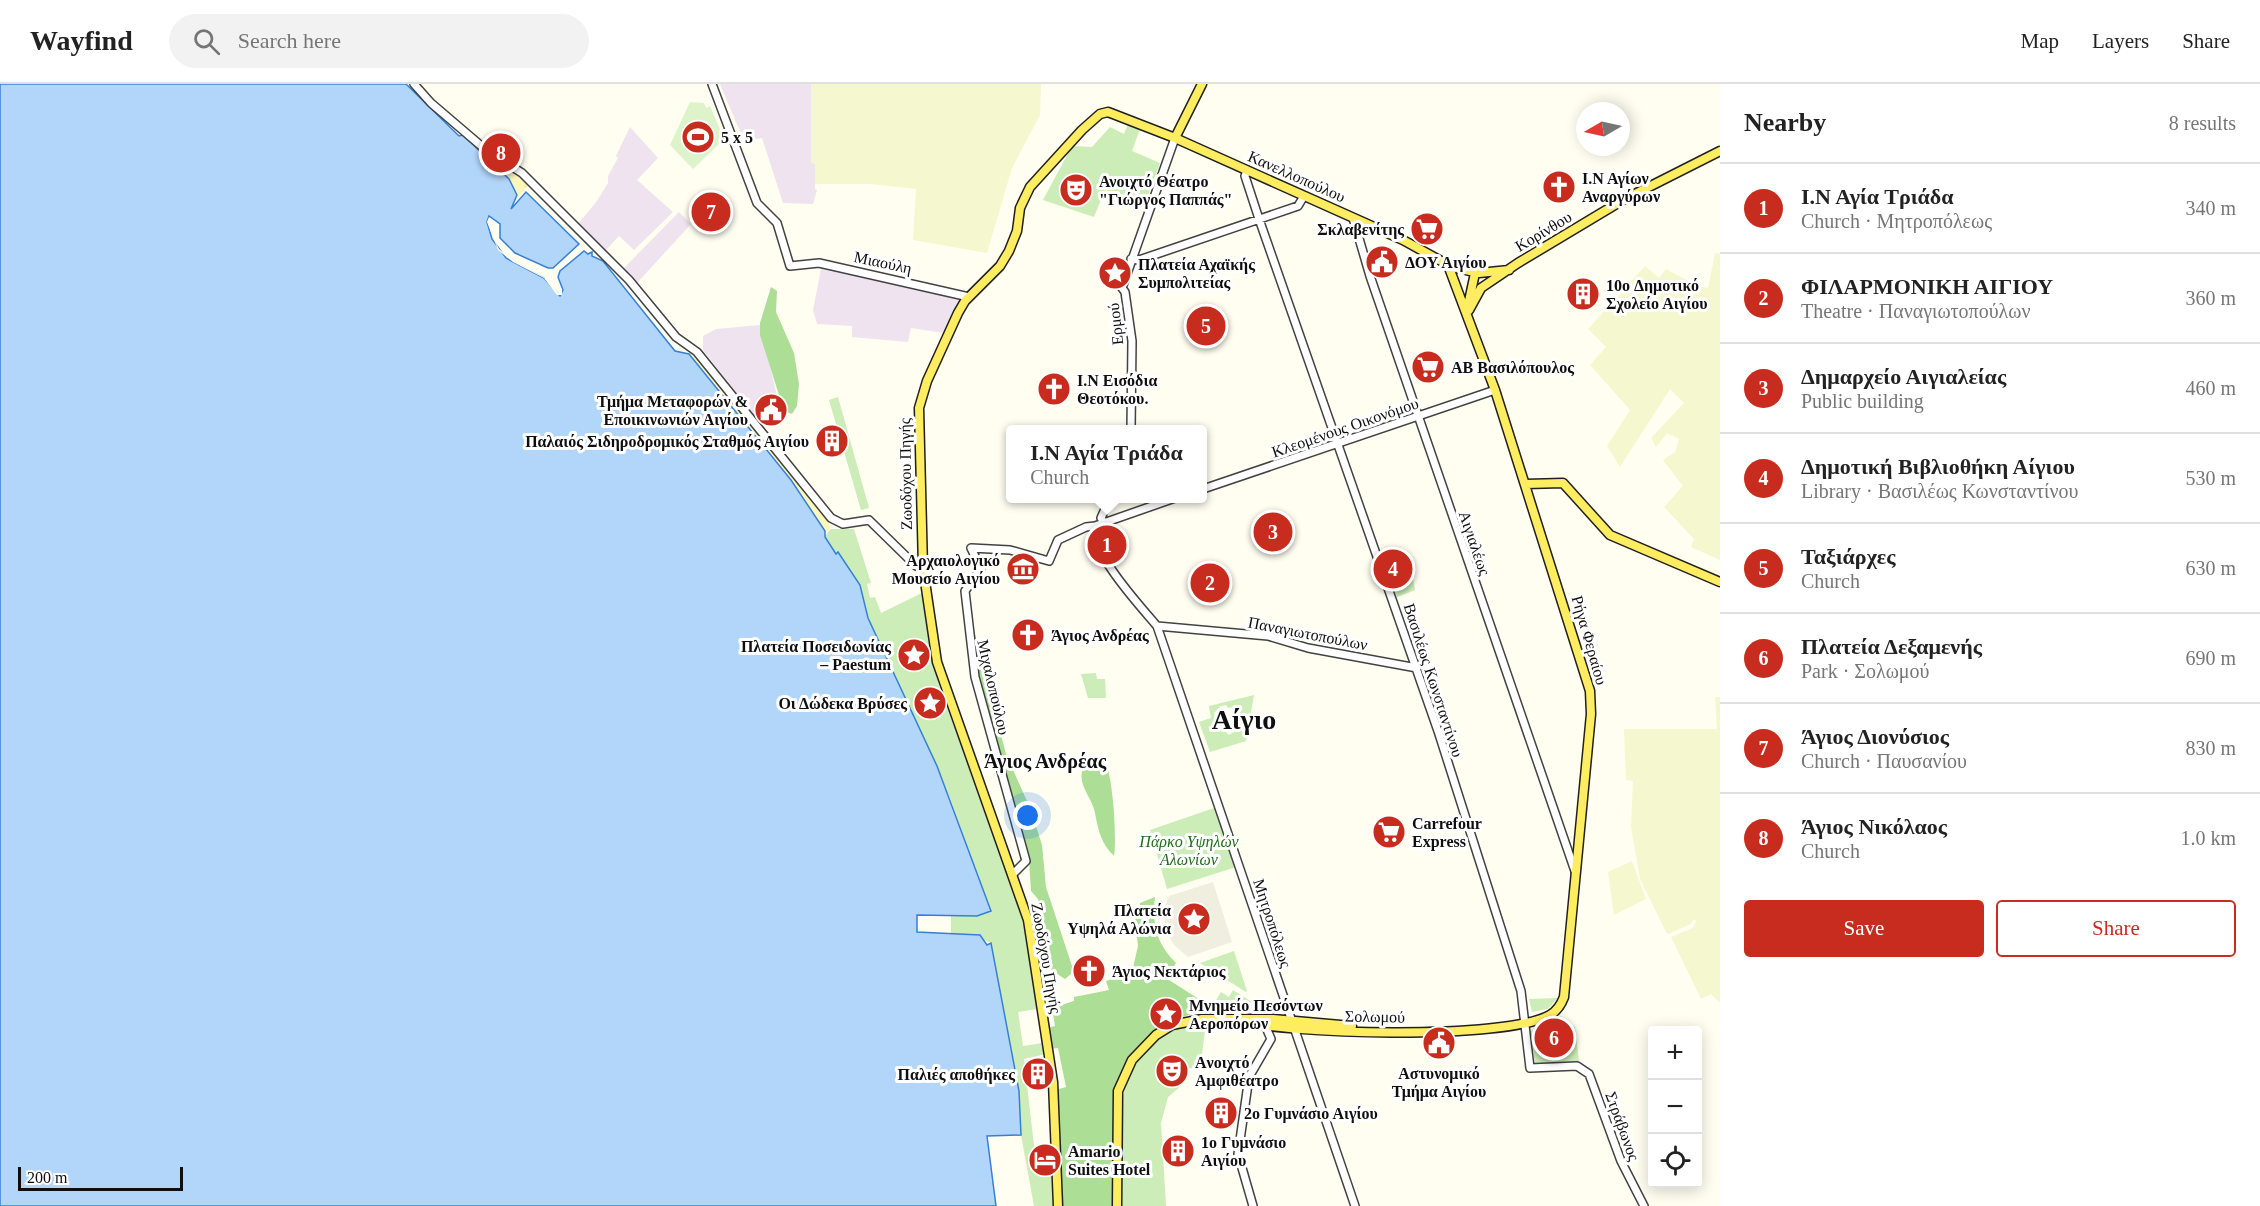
<!DOCTYPE html>
<html lang="en">
<head>
<meta charset="utf-8">
<style>
	body { margin:0; font-family:"Times New Roman",serif; background:#f2f2f2; color:#222 }
	.controls { position:absolute; right:18px; bottom:18px; display:grid; overflow:hidden; border-radius:6px; box-shadow:0 3px 15px #0003 }
	.controls button { width:54px; height:54px; display:grid; place-items:center; padding:0; border:0; border-bottom:2px solid #e0e0e0; background:#fff; color:#222; font:30px sans-serif }
	.compass { position:absolute; left:1576px; top:18px; width:54px; height:54px; border-radius:50%; background:#fff; box-shadow:0 3px 15px #0003; rotate:261deg }
	.scale { position:absolute; left:18px; bottom:15px; width:165px; box-sizing:border-box; padding-left:6px; border:3px solid #0f0f0f; border-top:0; font-size:16px; line-height:21px; white-space:nowrap; color:#0f0f0f; -webkit-text-stroke:4px #fff; paint-order:stroke }
	.you { position:absolute; left:1028px; top:732px; width:21px; height:21px; margin:-15px; border:4px solid #fff; border-radius:50%; background:#1a73e8; box-shadow:0 0 0 9px #1a73e833 }
	.badge { display:grid; place-items:center; width:39px; height:39px; border-radius:50%; background:#c82c1e; color:#fff; font-size:20px; font-weight:700 }
	.pin { position:absolute; translate:-50% -50%; border:3px solid #fff; box-shadow:0 2px 6px #0006 }
	.popup { position:absolute; left:1006px; top:341px; width:201px; height:78px; box-sizing:border-box; display:grid; place-content:center; border-radius:6px; background:#fff; filter:drop-shadow(0 2px 4px #0005); font-size:20px; white-space:nowrap; color:#767676 }
	.popup b { font-size:22px; color:#222 }
	.popup::after { content:''; position:absolute; left:50%; top:100%; margin-left:-12px; border:12px solid transparent; border-top-color:#fff }
	.list { margin:0; padding:0; list-style:none }
	h2 { display:flex; justify-content:space-between; align-items:center; height:78px; margin:0; padding:0 24px; font-size:26px }
	h2 small { font-size:20px; font-weight:400; color:#767676 }
	.list li { display:grid; grid-template-columns:39px 1fr auto; gap:18px; align-items:center; box-sizing:border-box; height:90px; padding:0 24px; border-top:2px solid #e0e0e0 }
	.list b { display:block; font-size:22px; white-space:nowrap }
	.list p { margin:0; font-size:20px; white-space:nowrap; color:#767676 }
	.list em { font-size:20px; font-style:normal; color:#767676 }
	.actions { display:flex; gap:12px; padding:18px 24px }
	.actions a { flex:1; padding:14px 0; border:2px solid #c82c1e; border-radius:6px; text-align:center; font-size:21px; color:#c82c1e }
	.actions .main { background:#c82c1e; color:#fff }
	.icon { flex:none; width:33px; height:33px; fill:none; stroke:currentColor; stroke-width:2; stroke-linecap:round; stroke-linejoin:round }
	.map { position:relative; flex:none; width:1720px; height:1122px; overflow:hidden }
	header { display:flex; align-items:center; gap:36px; box-sizing:border-box; height:84px; padding:0 30px; background:#fff; border-bottom:2px solid #e0e0e0 }
	header strong { font-size:28px }
	nav { display:flex; gap:33px; margin-inline-start:auto; font-size:21px }
	.search { width:420px; height:54px; background:#f2f2f2; display:flex; align-items:center; gap:15px; box-sizing:border-box; padding:0 21px; border-radius:33px; color:#767676; font-size:22px }
	main { display:flex }
	aside { flex:1; background:#fff }
	.map>svg:first-child { display:block }
	.industrial { fill:#eee3ee }
	.farmland { fill:#f5f7cf }
	.green { fill:#ccecb8; fill-rule:evenodd }
	.forest { fill:#adde96 }
	.sand { fill:#fef7ba }
	.pitch { fill:#dff3ca }
	.plaza { fill:#f0eedf }
	.water { fill:#b2d6fa; stroke:#3580d5; stroke-width:1.5 }
	.pier { fill:#fffef1 }
	.lines { fill:none; stroke-linecap:round; stroke-linejoin:round }
	.minor-casing { stroke:#424242; stroke-width:10 }
	.major-casing { stroke:#202020; stroke-width:11 }
	.minor { stroke:#fff; stroke-width:7 }
	.major { stroke:#ffed61; stroke-width:8 }
	.labels { text-anchor:middle; stroke-width:6; stroke-linejoin:round; paint-order:stroke }
	.poi-label { font-size:16px; font-weight:bold; fill:#0f0f0f; stroke:#fff; text-anchor:start }
	.street-label { font-size:16px; fill:#0f0f0f; stroke:#fff }
	.park-label { font-size:16px; font-style:italic; fill:#216b1b; stroke:#fff }
	.quarter-label { font-size:20px; font-weight:bold; fill:#0f0f0f; stroke:#fff }
	.town-label { font-size:28px; font-weight:bold; fill:#0f0f0f; stroke:#fff }
</style>
</head>
<body>
<header>
<strong>Wayfind</strong>
<div class="search"><svg class="icon" aria-label="search" viewBox="0 0 24 24"><circle cx="10" cy="10" r="6"/><path d="M15 15l6 6"/></svg>Search here</div>
<nav><a>Map</a><a>Layers</a><a>Share</a></nav>
</header>
<main>
<div class="map">
<svg width="1720" height="1122" viewBox="0 0 1720 1122">
	<rect width="100%" height="100%" fill="#fffef1"/>
	<!-- industrial -->
	<path class="industrial" d="M720 0H811V79H815V105L817 106 813 120 783 119 762 54 744 57Z
		M630 43 658 74 637 96 673 128 634 166 619 152 605 167 578 140 597 117 608 99V92L618 74 616 72Z
		M679 128 691 140 637 199 623 185Z
		M821 185 892 200 893 197 958 212 960 216 944 249 911 244 908 258 852 253V242L817 240 813 226Z
		M760 241 779 320 758 326V336L703 266V252L716 245Z"/>
	<!-- farmland -->
	<path class="farmland" d="M811 0H1041L1040 31 1012 84 987 169 913 156 916 105 871 100H815V80L811 79Z
		M1715 169 1720 170V476L1691 463 1694 455 1664 423 1683 402 1663 376 1675 368 1679 355 1667 349 1656 363 1651 354 1684 319 1670 305 1620 383 1607 362 1630 326 1590 281 1606 263 1588 245 1645 182 1659 194 1666 185 1698 202 1708 204Z
		M1715 613H1720V919L1711 910 1701 915 1671 853 1693 844 1696 837 1694 835 1691 840 1668 850 1666 848 1640 795 1631 743 1633 697 1626 696 1624 645H1717Z
		M1632 777 1646 815 1614 831 1608 788Z"/>
	<!-- green -->
	<path class="green" d="M1128 40 1140 45 1132 67 1160 79 1144 122 1105 106 1094 133 1043 116 1072 62 1092 63 1110 43 1124 50Z
		M1105 175H1127L1119 201 1111 203 1103 178Z
		M838 313 869 424 861 426 829 316Z
		M1281 429 1285 466 1265 470 1257 438Z
		M831 445H854L871 499 867 500 870 514 875 513 881 529 922 509 939 602 1023 828 1037 925 1018 928 1023 962 1043 959 1046 970 1024 975 1037 1087H1055V1122H1034L1021 1051 1013 974 991 859 970 850H951V831L977 832 990 826 950 714 868 534 860 501 824 453Z
		M1410 479 1415 506 1397 513 1390 493 1406 487 1404 481Z
		M1096 589 1097 595H1105L1106 614H1088L1081 590Z
		M1254 611 1246 657 1210 668 1199 638 1211 634 1209 622ZM1226 621 1228 624 1233 623 1239 641H1234V648L1229 651 1217 641 1214 629 1221 622Z
		M1217 723 1236 783 1167 805 1150 746Z
		M1234 867 1247 907 1246 908 1200 879Z
		M1233 906 1250 917 1253 926H1210L1221 908 1229 913Z
		M1558 914 1547 925 1532 928 1529 915Z
		M1561 932 1565 935 1566 944 1575 943 1579 977 1535 982 1531 947 1549 941Z
		M1206 938 1200 986 1184 983 1182 1001 1168 1013 1161 1039 1166 1122H1121C1121 1070 1108 1004 1149 963 1156 956 1164 947 1174 944 1183 940 1196 939 1206 938Z"/>
	<!-- forest -->
	<path class="forest" d="M771 203 777 207 776 228 794 269 799 300 797 322 792 330 784 327 760 251V239Z
		M972 539 1006 670 1031 726 1042 761 1046 803 1072 882 1071 890 1065 895 1051 886 1038 815 1031 807 1029 776 977 592Z
		M1103 673C1113 686 1117 755 1114 772 1101 760 1098 745 1095 729 1092 712 1074 699 1085 680Z
		M1155 813C1152 839 1156 860 1176 879L1166 894 1205 919 1200 927 1163 940 1145 955 1129 974 1117 1003 1115 1122H1061L1060 1057 1053 998 1059 1005 1066 1003 1058 964 1050 965 1047 944 1055 942 1052 924 1074 917V913L1109 906 1106 897 1132 888 1138 862 1135 836 1140 827V819Z"/>
	<!-- sand -->
	<path class="sand" d="M463 51 529 101 517 114 509 95Z
		M691 269C741 322 785 380 829 439L830 446 825 447 791 396 689 270Z"/>
	<!-- pitch -->
	<path class="pitch" d="M690 18 704 19 706 24 710 22 724 55 693 85 670 61Z"/>
	<!-- plaza -->
	<path class="plaza" d="M1213 798 1232 858 1188 873 1175 862 1167 849 1164 833 1166 819 1169 812Z"/>
	<!-- water -->
	<path class="water" d="M0 0H406L459 52 463 51 509 95 517 111 511 125 526 108 579 160 553 184H548L515 169 500 154V140L489 132 487 138 492 155 506 174 544 194 560 212 563 206 558 193 560 187 584 167 588 170 592 168V172L603 177 675 267 689 270 791 396 825 447V453L836 470 838 468 860 501 868 534 937 682 991 827 977 832 917 831V848L980 851 987 861 991 859 1019 1007 1021 1051 987 1052 996 1122H0Z"/>
	<!-- pier -->
	<path class="pier" d="M489 133 494 155 499 165 511 175 549 196 558 209 561 208 562 203V211H557L544 194 513 178 498 166 487 138Z"/>
	<g class="lines">
		<defs>
			<path id="minor" d="M414 0 431 19 486 66 522 89 629 196 676 253 697 268 831 434 843 440 869 436 916 482 923 484
				M712 0 757 119 777 139 790 182 819 179 969 213
				M1247 86 1245 92 1259 135 1438 647 1521 907 1530 984 1577 982 1589 990 1621 1077 1644 1122
				M1353 134 1370 192 1575 787
				M1131 175 1139 176 1298 122 1304 112
				M1131 346 1132 257 1125 208 1122 204 1175 54
				M1203 405 1495 306
				M1104 439 1101 434 1110 414
				M1095 442C1089 467 1141 523 1157 542L1355 1122
				M1157 542 1268 552 1308 564 1417 584
				M1013 790 1026 777 975 593 965 507 981 485 971 464 1010 466 1049 477 1058 456 1086 443 1095 442 1175 414
				M1253 1122 1238 1070 1249 993 1271 955 1265 941"/>
			<path id="major" d="M1175 54 1202 0
				M1469 217 1475 189
				M1469 226 1481 204 1518 179 1623 116 1720 67
				M1526 400 1563 399 1610 451 1720 498
				M1231 935C1282 951 1507 956 1550 931 1557 927 1561 921 1564 913L1591 630 1590 607 1495 306 1448 181
				M1058 1122 1053 998 1028 836 937 578 923 484 919 324 927 297 958 229 965 217 1000 182 1009 167 1017 147 1020 124 1030 103 1082 46 1100 30 1108 28 1175 54 1318 118 1403 156 1452 183 1479 189 1509 186
				M1117 1122 1118 1007 1132 976 1156 951 1172 941 1202 935H1273L1352 942"/>
		</defs>
		<!-- minor casing -->
		<use href="#minor" class="minor-casing"/>
		<!-- major casing -->
		<use href="#major" class="major-casing"/>
		<!-- minor -->
		<use href="#minor" class="minor"/>
		<!-- major -->
		<use href="#major" class="major"/>
	</g>
	<!-- icons -->
	<defs>
		<symbol id="stadium-disc" viewBox="-11 -11 22 22"><circle r="9.5" fill="#c82c1e" stroke="#fff"/><path d="M0-5a6.5 5 0 1 0 0 10a6.5 5 0 1 0 0-10ZM-3.5-1.8h7v3.6h-7Z" fill="#fff"/></symbol>
		<symbol id="church-disc" viewBox="-11 -11 22 22"><circle r="9.5" fill="#c82c1e" stroke="#fff"/><path d="M-1.2-6h2.4v3.5h3.3v2.4h-3.3V6h-2.4V-.1h-3.3v-2.4h3.3Z" fill="#fff"/></symbol>
		<symbol id="theatre-disc" viewBox="-11 -11 22 22"><circle r="9.5" fill="#c82c1e" stroke="#fff"/><path d="M-5-5.5Q0-4 5-5.5V0Q5 5 0 6Q-5 5-5 0ZM-3.3-2.5H-1v1.5H-3.3ZM1-2.5H3.3v1.5H1ZM-2.8 1Q0 5.5 2.8 1Z" fill="#fff"/></symbol>
		<symbol id="supermarket-disc" viewBox="-11 -11 22 22"><circle r="9.5" fill="#c82c1e" stroke="#fff"/><path d="M-6-5.5h2.5l.6 2H6L4.5 2H-2.5L-4.4-4H-6ZM-1.5 3.2a1.3 1.3 0 1 0 .1 0ZM3 3.2a1.3 1.3 0 1 0 .1 0Z" fill="#fff"/></symbol>
		<symbol id="civic-disc" viewBox="-11 -11 22 22"><circle r="9.5" fill="#c82c1e" stroke="#fff"/><path d="M-.6-6.5H3V-4.5H.6V-3L4-1V1h2V6H-6V1h2V-1L-.6-3ZM-1.2 2.5V6h2.4V2.5Z" fill="#fff"/></symbol>
		<symbol id="sight-disc" viewBox="-11 -11 22 22"><circle r="9.5" fill="#c82c1e" stroke="#fff"/><path d="M0-6L1.8-2.2L6-1.7L2.9 1.2L3.7 5.4L0 3.3L-3.7 5.4L-2.9 1.2L-6-1.7L-1.8-2.2Z" fill="#fff"/></symbol>
		<symbol id="building-disc" viewBox="-11 -11 22 22"><circle r="9.5" fill="#c82c1e" stroke="#fff"/><path d="M-4-6H4V6H1V3H-1V6H-4ZM-2.5-4.3h1.7v1.8h-1.7ZM.8-4.3h1.7v1.8H.8ZM-2.5-1h1.7V.8h-1.7ZM.8-1h1.7V.8H.8Z" fill="#fff"/></symbol>
		<symbol id="museum-disc" viewBox="-11 -11 22 22"><circle r="9.5" fill="#c82c1e" stroke="#fff"/><path d="M0-6L6-3V-2H-6V-3ZM-5-1h2V3h-2ZM-1-1h2V3h-2ZM3-1h2V3H3ZM-6 4H6V6H-6Z" fill="#fff"/></symbol>
		<symbol id="hotel-disc" viewBox="-11 -11 22 22"><circle r="9.5" fill="#c82c1e" stroke="#fff"/><path d="M-6-4.5h1.5V1H6V5H4.5V3h-9V5H-6ZM-4 0a1.8 1.8 0 1 1 3.6 0ZM.5 0V-2.5h3Q6-2.5 6 0Z" fill="#fff"/></symbol>
	</defs>
	<g fill-rule="evenodd">
		<use href="#stadium-disc" x="679" y="34" width="38" height="38"/>
		<use href="#church-disc" x="1540" y="84" width="38" height="38"/>
		<use href="#theatre-disc" x="1057" y="87" width="38" height="38"/>
		<use href="#supermarket-disc" x="1408" y="126" width="38" height="38"/>
		<use href="#civic-disc" x="1363" y="159" width="38" height="38"/>
		<use href="#sight-disc" x="1096" y="170" width="38" height="38"/>
		<use href="#building-disc" x="1564" y="191" width="38" height="38"/>
		<use href="#supermarket-disc" x="1409" y="264" width="38" height="38"/>
		<use href="#church-disc" x="1035" y="286" width="38" height="38"/>
		<use href="#civic-disc" x="752" y="307" width="38" height="38"/>
		<use href="#building-disc" x="813" y="338" width="38" height="38"/>
		<use href="#museum-disc" x="1004" y="466" width="38" height="38"/>
		<use href="#church-disc" x="1009" y="532" width="38" height="38"/>
		<use href="#sight-disc" x="895" y="552" width="38" height="38"/>
		<use href="#sight-disc" x="911" y="600" width="38" height="38"/>
		<use href="#supermarket-disc" x="1370" y="729" width="38" height="38"/>
		<use href="#sight-disc" x="1175" y="816" width="38" height="38"/>
		<use href="#church-disc" x="1070" y="868" width="38" height="38"/>
		<use href="#sight-disc" x="1147" y="911" width="38" height="38"/>
		<use href="#civic-disc" x="1420" y="940" width="38" height="38"/>
		<use href="#theatre-disc" x="1153" y="968" width="38" height="38"/>
		<use href="#building-disc" x="1019" y="971" width="38" height="38"/>
		<use href="#building-disc" x="1202" y="1010" width="38" height="38"/>
		<use href="#building-disc" x="1159" y="1048" width="38" height="38"/>
		<use href="#hotel-disc" x="1026" y="1057" width="38" height="38"/>
	</g>
	<g class="labels">
		<!-- poi labels -->
		<g class="poi-label">
			<text x="721" y="59">5 x 5</text>
			<text x="1582" y="100">Ι.Ν Αγίων<tspan x="1582" dy="18">Αναργύρων</tspan></text>
			<text x="1099" y="103">Ανοιχτό Θέατρο<tspan x="1099" dy="18">"Γιώργος Παππάς"</tspan></text>
			<text x="1404" y="151" text-anchor="end">Σκλαβενίτης</text>
			<text x="1405" y="184">ΔΟΥ Αιγίου</text>
			<text x="1138" y="186">Πλατεία Αχαϊκής<tspan x="1138" dy="18">Συμπολιτείας</tspan></text>
			<text x="1606" y="207">10o Δημοτικό<tspan x="1606" dy="18">Σχολείο Αιγίου</tspan></text>
			<text x="1451" y="289">ΑΒ Βασιλόπουλος</text>
			<text x="1077" y="302">Ι.Ν Εισόδια<tspan x="1077" dy="18">Θεοτόκου.</tspan></text>
			<text x="748" y="323" text-anchor="end">Τμήμα Μεταφορών &amp;<tspan x="748" dy="18">Εποικινωνιών Αιγίου</tspan></text>
			<text x="809" y="363" text-anchor="end">Παλαιός Σιδηροδρομικός Σταθμός Αιγίου</text>
			<text x="1000" y="482" text-anchor="end">Αρχαιολογικό<tspan x="1000" dy="18">Μουσείο Αιγίου</tspan></text>
			<text x="1051" y="557">Άγιος Ανδρέας</text>
			<text x="891" y="568" text-anchor="end">Πλατεία Ποσειδωνίας<tspan x="891" dy="18">– Paestum</tspan></text>
			<text x="907" y="625" text-anchor="end">Οι Δώδεκα Βρύσες</text>
			<text x="1412" y="745">Carrefour<tspan x="1412" dy="18">Express</tspan></text>
			<text x="1171" y="832" text-anchor="end">Πλατεία<tspan x="1171" dy="18">Υψηλά Αλώνια</tspan></text>
			<text x="1112" y="893">Άγιος Νεκτάριος</text>
			<text x="1189" y="927">Μνημείο Πεσόντων<tspan x="1189" dy="18">Αεροπόρων</tspan></text>
			<text x="1195" y="984">Aνοιχτό<tspan x="1195" dy="18">Aμφιθέατρο</tspan></text>
			<text x="1439" y="995" text-anchor="middle">Αστυνομικό<tspan x="1439" dy="18">Τμήμα Αιγίου</tspan></text>
			<text x="1015" y="996" text-anchor="end">Παλιές αποθήκες</text>
			<text x="1244" y="1035">2ο Γυμνάσιο Αιγίου</text>
			<text x="1201" y="1064">1ο Γυμνάσιο<tspan x="1201" dy="18">Αιγίου</tspan></text>
			<text x="1068" y="1073">Amario<tspan x="1068" dy="18">Suites Hotel</tspan></text>
		</g>
		<!-- street labels -->
		<g class="street-label">
			<text transform="translate(1297 92) rotate(24)" y="6">Κανελλοπούλου</text>
			<text transform="translate(1543 147) rotate(-31)" y="6">Κορίνθου</text>
			<text transform="translate(883 178) rotate(12)" y="6">Μιαούλη</text>
			<text transform="translate(1115 240) rotate(-96)" y="6">Ερμού</text>
			<text transform="translate(1345 343) rotate(-19)" y="6">Κλεομένους Οικονόμου</text>
			<text transform="translate(905 390) rotate(-91)" y="6">Ζωοδόχου Πηγής</text>
			<text transform="translate(1475 459) rotate(71)" y="6">Αιγιαλέως</text>
			<text transform="translate(1308 549) rotate(11)" y="6">Παναγιωτοπούλων</text>
			<text transform="translate(1590 556) rotate(74)" y="6">Ρήγα Φεραίου</text>
			<text transform="translate(1434 596) rotate(72)" y="6">Βασιλέως Κωνσταντίνου</text>
			<text transform="translate(994 603) rotate(77)" y="6">Μιχαλοπούλου</text>
			<text transform="translate(1273 839) rotate(72)" y="6">Μητροπόλεως</text>
			<text transform="translate(1047 874) rotate(80)" y="6">Ζωοδόχου Πηγής</text>
			<text transform="translate(1375 932) rotate(1)" y="6">Σολωμού</text>
			<text transform="translate(1623 1042) rotate(70)" y="6">Στράβωνος</text>
		</g>
		<!-- park labels -->
		<g class="park-label">
			<text x="1189" y="763">Πάρκο Υψηλών<tspan x="1189" dy="18">Αλωνίων</tspan></text>
		</g>
		<!-- quarter labels -->
		<g class="quarter-label">
			<text x="1045" y="684">Άγιος Ανδρέας</text>
		</g>
		<!-- town labels -->
		<g class="town-label">
			<text x="1244" y="645">Αίγιο</text>
		</g>
	</g>
</svg>
<div class="controls">
<button>+</button>
<button>−</button>
<button><svg class="icon" aria-label="locate" viewBox="0 0 24 24"><circle cx="12" cy="12" r="6"/><path d="M12 2v4M12 18v4M2 12h4M18 12h4"/></svg></button>
</div>
<svg class="compass" viewBox="-18 -18 36 36"><path d="M0-13l5 13h-10z" fill="#e53935"/><path d="M0 13l5-13h-10z" fill="#767676"/></svg>
<div class="scale">200 m</div>
<div class="you"></div>
<div class="pin badge" style="left:1107px;top:461px">1</div>
<div class="popup"><b>Ι.Ν Αγία Τριάδα</b>Church</div>
<div class="pin badge" style="left:1210px;top:499px">2</div>
<div class="pin badge" style="left:1273px;top:448px">3</div>
<div class="pin badge" style="left:1393px;top:485px">4</div>
<div class="pin badge" style="left:1206px;top:242px">5</div>
<div class="pin badge" style="left:1554px;top:954px">6</div>
<div class="pin badge" style="left:711px;top:128px">7</div>
<div class="pin badge" style="left:501px;top:69px">8</div>
</div>
<aside>
<h2>Nearby<small>8 results</small></h2>
<ul class="list">
<li><span class="badge">1</span><div><b>Ι.Ν Αγία Τριάδα</b><p>Church · Μητροπόλεως</p></div><em>340 m</em></li>
<li><span class="badge">2</span><div><b>ΦΙΛΑΡΜΟΝΙΚΗ ΑΙΓΙΟΥ</b><p>Theatre · Παναγιωτοπούλων</p></div><em>360 m</em></li>
<li><span class="badge">3</span><div><b>Δημαρχείο Αιγιαλείας</b><p>Public building</p></div><em>460 m</em></li>
<li><span class="badge">4</span><div><b>Δημοτική Βιβλιοθήκη Αίγιου</b><p>Library · Βασιλέως Κωνσταντίνου</p></div><em>530 m</em></li>
<li><span class="badge">5</span><div><b>Ταξιάρχες</b><p>Church</p></div><em>630 m</em></li>
<li><span class="badge">6</span><div><b>Πλατεία Δεξαμενής</b><p>Park · Σολωμού</p></div><em>690 m</em></li>
<li><span class="badge">7</span><div><b>Άγιος Διονύσιος</b><p>Church · Παυσανίου</p></div><em>830 m</em></li>
<li><span class="badge">8</span><div><b>Άγιος Νικόλαος</b><p>Church</p></div><em>1.0 km</em></li>
</ul>
<div class="actions"><a class="main">Save</a><a>Share</a></div>
</aside>
</main>
</body>
</html>
